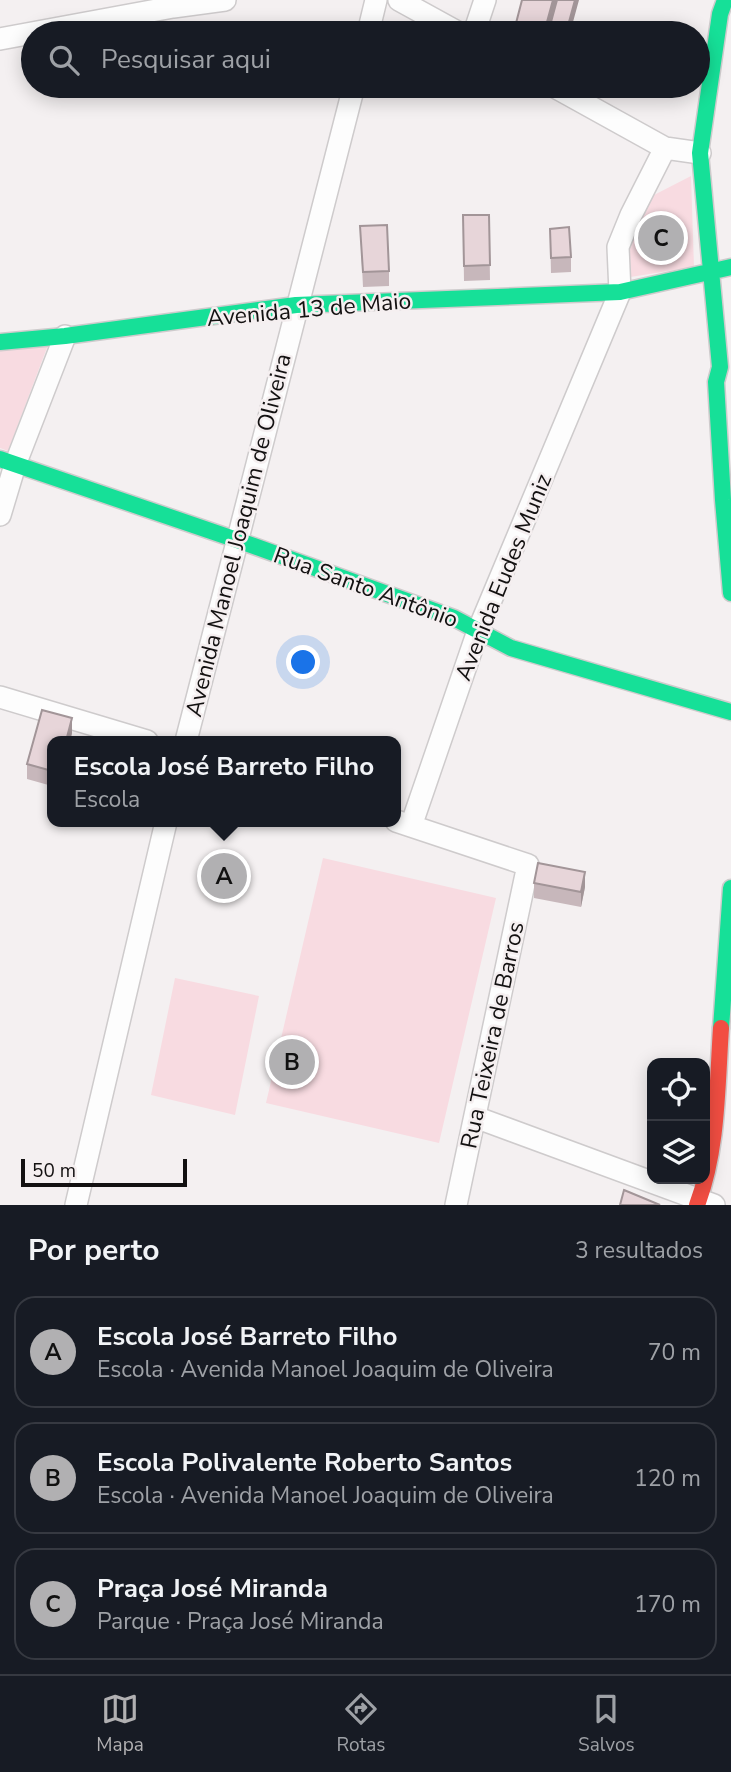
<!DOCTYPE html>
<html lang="pt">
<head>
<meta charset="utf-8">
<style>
	body { margin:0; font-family:"Nunito Sans",sans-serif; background:#242831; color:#f1f3f6 }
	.controls { position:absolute; right:21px; bottom:21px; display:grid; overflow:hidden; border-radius:14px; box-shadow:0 4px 18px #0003 }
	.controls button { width:63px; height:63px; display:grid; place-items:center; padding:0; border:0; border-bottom:2px solid #363941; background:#171b24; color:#f1f3f6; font:35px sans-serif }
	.scale { position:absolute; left:21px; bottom:18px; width:166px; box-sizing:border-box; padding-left:7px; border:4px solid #131111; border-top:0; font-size:19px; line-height:24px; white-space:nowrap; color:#131111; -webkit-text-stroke:5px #f5eff0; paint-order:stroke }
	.you { position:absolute; left:304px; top:663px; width:24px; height:24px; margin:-18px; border:5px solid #fff; border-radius:50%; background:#1a73e8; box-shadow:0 0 0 10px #1a73e833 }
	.badge { display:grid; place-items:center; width:46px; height:46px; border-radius:50%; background:#b1b0b2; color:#111; font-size:23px; font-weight:700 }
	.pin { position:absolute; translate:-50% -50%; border:4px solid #fff; box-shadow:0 2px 7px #0006 }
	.popup { position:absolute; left:47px; top:736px; width:354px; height:91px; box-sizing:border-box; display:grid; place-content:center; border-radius:14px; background:#171b24; filter:drop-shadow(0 2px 5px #0005); font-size:23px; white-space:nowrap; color:#9ea1a6 }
	.popup b { font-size:26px; color:#f1f3f6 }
	.popup::after { content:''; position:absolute; left:50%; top:100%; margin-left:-14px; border:14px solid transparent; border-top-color:#171b24 }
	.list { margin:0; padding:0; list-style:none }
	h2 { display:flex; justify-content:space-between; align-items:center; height:91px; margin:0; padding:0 28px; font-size:30px }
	h2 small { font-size:23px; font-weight:400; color:#9ea1a6 }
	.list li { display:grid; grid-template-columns:46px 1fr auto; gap:21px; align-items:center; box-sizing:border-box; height:112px; margin:0 14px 14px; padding:0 14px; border:2px solid #363941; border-radius:21px }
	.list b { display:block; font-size:26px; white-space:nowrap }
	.list p { margin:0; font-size:23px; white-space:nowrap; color:#9ea1a6 }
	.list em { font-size:23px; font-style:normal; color:#9ea1a6 }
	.icon { flex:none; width:38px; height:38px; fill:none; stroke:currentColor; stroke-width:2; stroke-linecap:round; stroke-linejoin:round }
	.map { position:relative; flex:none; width:731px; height:1205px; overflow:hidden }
	.search { position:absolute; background:#171b24; box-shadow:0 4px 18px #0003; left:21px; right:21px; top:21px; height:77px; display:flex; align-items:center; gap:18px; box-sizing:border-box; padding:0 24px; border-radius:38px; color:#9ea1a6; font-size:26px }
	.sheet { height:469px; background:#171b24 }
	nav { display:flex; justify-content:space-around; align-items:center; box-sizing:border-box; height:98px; border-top:2px solid #363941; background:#171b24; font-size:19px; color:#9ea1a6 }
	nav a { display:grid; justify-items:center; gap:4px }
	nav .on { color:#b1b0b2 }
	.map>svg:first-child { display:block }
	.green { fill:#f8dbe1 }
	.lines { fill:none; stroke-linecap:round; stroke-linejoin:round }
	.street-casing { stroke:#cecbcc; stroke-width:24 }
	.fast-casing { stroke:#cecbcc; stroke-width:19 }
	.jam-casing { stroke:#cecbcc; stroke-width:19 }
	.street { stroke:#fdfdfd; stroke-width:21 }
	.fast { stroke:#16e098; stroke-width:16 }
	.jam { stroke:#f24e42; stroke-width:16 }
	.wall { fill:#c7b7bb }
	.shaded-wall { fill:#a29598 }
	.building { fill:#e7d5d9; stroke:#a29598; stroke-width:2 }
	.labels { text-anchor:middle; stroke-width:5; stroke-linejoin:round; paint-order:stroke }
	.street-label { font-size:23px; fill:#131111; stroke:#f5eff0 }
</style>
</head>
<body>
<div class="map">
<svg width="731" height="1205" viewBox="0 0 731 1205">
	<rect width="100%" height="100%" fill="#f4f0f1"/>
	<!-- green -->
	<path class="green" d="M691 176 694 267 624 278 625 252 633 224 654 195Z
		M48 345 8 451 0 448V350Z
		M323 858 496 898 439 1143 266 1103Z
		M175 978 259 996 235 1115 151 1095Z"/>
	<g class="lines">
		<defs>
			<path id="street" d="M399 0 459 33
				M368 33 376 0
				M474 33 485 0
				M0 39 173 7 225 0
				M553 86 665 148 700 153
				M0 515 15 465 65 336
				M0 697 147 741
				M186 741 354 86
				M396 821 528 865 456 1205
				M411 826 478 631 620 292 618 247 631 215 665 148
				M475 1117 714 1205
				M76 1205 166 822"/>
			<path id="fast" d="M725 0 720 14 700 153 720 367 716 382 723 500 731 593
				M0 342 65 336 296 305 620 292 731 267
				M0 459 237 540 454 618 511 648 731 712
				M721 1028 731 888"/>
			<path id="jam" d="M697 1205C718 1150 717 1086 721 1028"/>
		</defs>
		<!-- street casing -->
		<use href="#street" class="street-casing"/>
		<!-- fast casing -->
		<use href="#fast" class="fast-casing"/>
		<!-- jam casing -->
		<use href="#jam" class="jam-casing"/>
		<!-- street -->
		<use href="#street" class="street"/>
		<!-- fast -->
		<use href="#fast" class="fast"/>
		<!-- jam -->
		<use href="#jam" class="jam"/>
	</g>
	<!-- wall -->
	<path class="wall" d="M463 215H489L490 280 464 281Z
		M360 226 389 271V286L363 287Z
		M550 229 571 257V272L551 273Z
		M42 710 72 718V733L70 741H52V786L27 779V764Z
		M534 883 585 887 581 907 534 898Z"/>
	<!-- shaded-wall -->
	<path class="shaded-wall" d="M553 0H558L548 33H544Z
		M575 0H579L570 33H566Z
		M72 718V733L70 741H66Z
		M585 872V887L581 907V892Z"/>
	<!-- building -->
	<path class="building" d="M522 0H553L544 33H523L514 31Z
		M557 0H575L566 33H548Z
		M463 215H489L490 265 464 266Z
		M387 225 389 271 363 272 360 226Z
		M569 227 571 257 551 258 550 229Z
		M42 710 72 718 66 741H52V771L27 764Z
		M538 863 585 872 581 892 534 883Z
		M624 1190 660 1205H620Z"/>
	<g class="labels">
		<!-- street labels -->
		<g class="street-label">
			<text transform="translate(309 309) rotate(-5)" y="8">Avenida 13 de Maio</text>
			<text transform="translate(238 535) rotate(-76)" y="8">Avenida Manoel Joaquim de Oliveira</text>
			<text transform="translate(503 577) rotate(-68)" y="8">Avenida Eudes Muniz</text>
			<text transform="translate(366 587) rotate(20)" y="8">Rua Santo Antônio</text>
			<text transform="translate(492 1035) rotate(-78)" y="8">Rua Teixeira de Barros</text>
		</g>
	</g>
</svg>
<div class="controls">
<button><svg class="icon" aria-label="locate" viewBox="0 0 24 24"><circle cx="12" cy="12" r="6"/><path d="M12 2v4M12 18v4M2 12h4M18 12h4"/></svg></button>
<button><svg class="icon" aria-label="layers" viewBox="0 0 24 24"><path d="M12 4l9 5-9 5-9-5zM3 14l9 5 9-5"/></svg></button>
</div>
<div class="scale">50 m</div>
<div class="you"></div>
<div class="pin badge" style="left:224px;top:876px">A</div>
<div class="popup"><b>Escola José Barreto Filho</b>Escola</div>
<div class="pin badge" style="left:292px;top:1062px">B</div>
<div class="pin badge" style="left:661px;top:238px">C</div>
<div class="search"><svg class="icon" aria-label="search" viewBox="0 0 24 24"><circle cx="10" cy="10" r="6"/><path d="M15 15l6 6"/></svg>Pesquisar aqui</div>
</div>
<section class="sheet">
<h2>Por perto<small>3 resultados</small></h2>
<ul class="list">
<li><span class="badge">A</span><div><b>Escola José Barreto Filho</b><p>Escola · Avenida Manoel Joaquim de Oliveira</p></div><em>70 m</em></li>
<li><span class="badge">B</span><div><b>Escola Polivalente Roberto Santos</b><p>Escola · Avenida Manoel Joaquim de Oliveira</p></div><em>120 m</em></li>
<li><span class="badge">C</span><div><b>Praça José Miranda</b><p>Parque · Praça José Miranda</p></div><em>170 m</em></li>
</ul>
</section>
<nav>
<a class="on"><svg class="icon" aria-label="map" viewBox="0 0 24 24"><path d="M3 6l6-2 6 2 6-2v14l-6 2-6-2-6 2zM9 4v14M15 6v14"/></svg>Mapa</a>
<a><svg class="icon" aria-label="directions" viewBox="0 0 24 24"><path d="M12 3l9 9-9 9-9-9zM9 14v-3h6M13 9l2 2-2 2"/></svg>Rotas</a>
<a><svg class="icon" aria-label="saved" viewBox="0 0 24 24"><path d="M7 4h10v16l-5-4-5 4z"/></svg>Salvos</a>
</nav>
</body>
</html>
